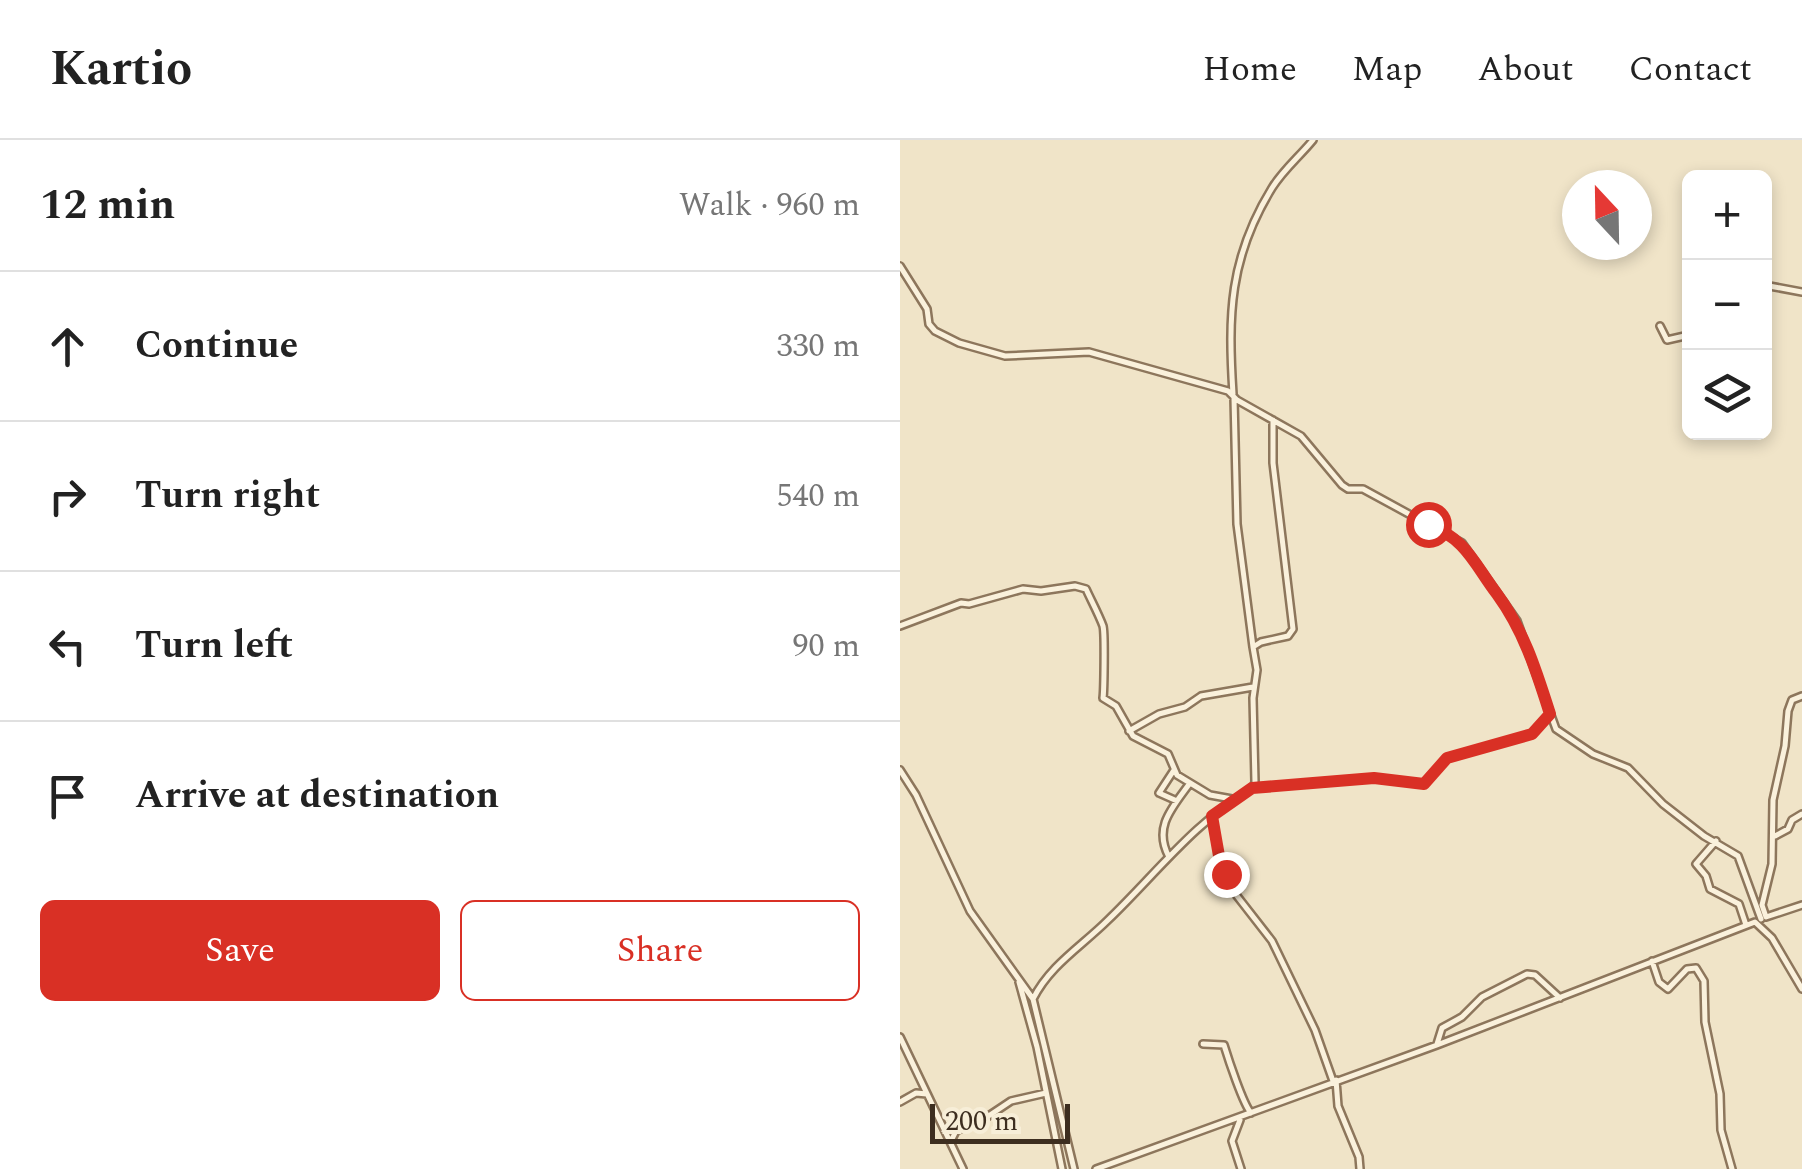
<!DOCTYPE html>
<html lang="en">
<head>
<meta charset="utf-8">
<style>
	body { margin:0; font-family:Spectral,serif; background:#f6f6f6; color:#222 }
	.controls { position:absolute; right:30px; top:30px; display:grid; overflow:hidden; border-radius:15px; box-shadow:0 5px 15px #0003 }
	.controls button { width:90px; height:90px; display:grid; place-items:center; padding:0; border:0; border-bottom:2px solid #e0e0e0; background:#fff; color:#222; font:50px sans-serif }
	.compass { position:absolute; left:662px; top:30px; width:90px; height:90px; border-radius:50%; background:#fff; box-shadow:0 5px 15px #0003; rotate:338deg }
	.scale { position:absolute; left:30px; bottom:25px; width:140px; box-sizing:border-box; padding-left:10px; border:5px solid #3d2e20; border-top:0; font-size:28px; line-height:35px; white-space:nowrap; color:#3d2e20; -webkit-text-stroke:8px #f7eed8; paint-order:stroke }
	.stop { position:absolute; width:30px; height:30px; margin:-22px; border:8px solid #d93025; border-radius:50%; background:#fff }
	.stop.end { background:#d93025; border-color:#fff; box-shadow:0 2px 10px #0008 }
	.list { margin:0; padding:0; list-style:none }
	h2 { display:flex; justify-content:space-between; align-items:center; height:130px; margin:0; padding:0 40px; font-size:42px }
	h2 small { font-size:32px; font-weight:400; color:#767676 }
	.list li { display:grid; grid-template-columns:65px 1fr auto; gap:30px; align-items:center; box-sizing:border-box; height:150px; padding:0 40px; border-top:2px solid #e0e0e0 }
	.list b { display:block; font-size:38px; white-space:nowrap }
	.list em { font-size:32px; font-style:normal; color:#767676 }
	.actions { display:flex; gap:20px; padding:30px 40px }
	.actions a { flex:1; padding:22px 0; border:2px solid #d93025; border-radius:15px; text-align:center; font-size:35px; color:#d93025 }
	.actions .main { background:#d93025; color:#fff }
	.icon { flex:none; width:55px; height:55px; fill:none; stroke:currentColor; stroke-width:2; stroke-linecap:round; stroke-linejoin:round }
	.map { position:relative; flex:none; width:902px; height:1029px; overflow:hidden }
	header { display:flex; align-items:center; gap:60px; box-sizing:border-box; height:140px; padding:0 50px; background:#fff; border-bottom:2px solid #e0e0e0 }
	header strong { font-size:48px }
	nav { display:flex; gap:55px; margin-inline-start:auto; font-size:35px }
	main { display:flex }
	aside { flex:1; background:#fff }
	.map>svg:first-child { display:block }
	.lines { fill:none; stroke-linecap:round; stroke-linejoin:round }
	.minor-casing { stroke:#8d765c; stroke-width:10 }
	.minor { stroke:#faf1dc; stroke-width:5 }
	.route { stroke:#d93025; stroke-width:12 }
</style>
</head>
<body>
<header>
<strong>Kartio</strong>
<nav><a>Home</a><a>Map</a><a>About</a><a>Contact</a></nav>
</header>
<main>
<aside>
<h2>12 min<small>Walk · 960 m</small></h2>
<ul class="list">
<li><svg class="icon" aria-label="ahead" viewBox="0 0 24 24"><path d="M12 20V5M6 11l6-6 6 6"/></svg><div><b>Continue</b></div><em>330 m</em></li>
<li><svg class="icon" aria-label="right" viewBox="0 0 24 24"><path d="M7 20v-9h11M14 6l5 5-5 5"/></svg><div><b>Turn right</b></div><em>540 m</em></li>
<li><svg class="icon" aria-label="left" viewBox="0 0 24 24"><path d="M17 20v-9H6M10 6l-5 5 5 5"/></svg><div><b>Turn left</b></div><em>90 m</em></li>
<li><svg class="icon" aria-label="arrive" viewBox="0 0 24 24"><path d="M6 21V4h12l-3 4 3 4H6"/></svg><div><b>Arrive at destination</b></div></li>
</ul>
<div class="actions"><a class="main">Save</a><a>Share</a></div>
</aside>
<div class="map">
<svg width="902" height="1029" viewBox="0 0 902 1029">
	<rect width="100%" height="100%" fill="#f0e4c8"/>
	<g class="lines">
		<defs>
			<path id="minor" d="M0 126 27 169 29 184 35 191 59 203 105 216 189 212 328 251 337 260 401 296 442 345 448 349H463L562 403 617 481 656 589 693 614 728 628 763 664 804 696 838 716 861 779
				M864 145 902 152
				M760 186 767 200 789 195
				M333 254C328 175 329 118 372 48 383 30 400 16 413 0
				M334 258 337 384 353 507
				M0 486 61 463 69 464 123 449 141 451 175 446 186 449C191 460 199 475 203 486 205 493 204 551 203 558L216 566 233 596 268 614 277 635 310 655 332 659
				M229 591 259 574 285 567 301 556 353 547
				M0 630 16 655 70 771 133 859 174 1029
				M274 630 259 653 277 661
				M353 648 474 638 524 644 547 618 632 594 649 575
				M312 676 319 716 326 734 337 756 372 801 415 890 433 941
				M875 696 888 689 892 680 902 674
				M816 701 796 724 806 736 810 749 839 764 846 785
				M269 717C253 687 272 668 290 643
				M866 777 862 765 872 724 873 660 885 606 888 571 892 560 902 556
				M866 777 902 765
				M752 821 759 842 768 849 787 829 796 828 804 841 805 882 820 954 821 990 832 1029
				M119 842 137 907 162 1029
				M133 859C150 825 182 806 208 780 255 735 295 681 353 648L355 642 353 558 357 530 353 507 361 502 388 496 393 489 373 323V280
				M0 897 63 1029
				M303 904 324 905C328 918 343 964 351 973
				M537 904 542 888 562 877 582 857 627 834 635 835 660 858
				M436 940 438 966 459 1017 460 1029
				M0 962 16 953 27 954
				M340 980 332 1001 341 1029
				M52 999 56 991 87 977 111 961 146 953
				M196 1029 537 905 855 782 872 798 902 849"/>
		</defs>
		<!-- minor casing -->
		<use href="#minor" class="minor-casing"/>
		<!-- minor -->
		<use href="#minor" class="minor"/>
	</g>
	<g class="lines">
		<!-- route -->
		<path class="route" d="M326 734 319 716 312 676 352 648 474 638 524 644 547 618 632 594 650 574C636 530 624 491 597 454 573 422 567 400 528 384"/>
	</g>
</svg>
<div class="controls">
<button>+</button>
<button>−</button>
<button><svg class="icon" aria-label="layers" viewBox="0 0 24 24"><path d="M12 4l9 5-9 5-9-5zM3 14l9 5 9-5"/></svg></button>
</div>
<svg class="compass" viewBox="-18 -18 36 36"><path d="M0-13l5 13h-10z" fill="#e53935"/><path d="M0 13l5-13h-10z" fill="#767676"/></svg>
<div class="scale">200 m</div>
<div class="stop" style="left:528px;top:384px"></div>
<div class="stop end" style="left:326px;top:734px"></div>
</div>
</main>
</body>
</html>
